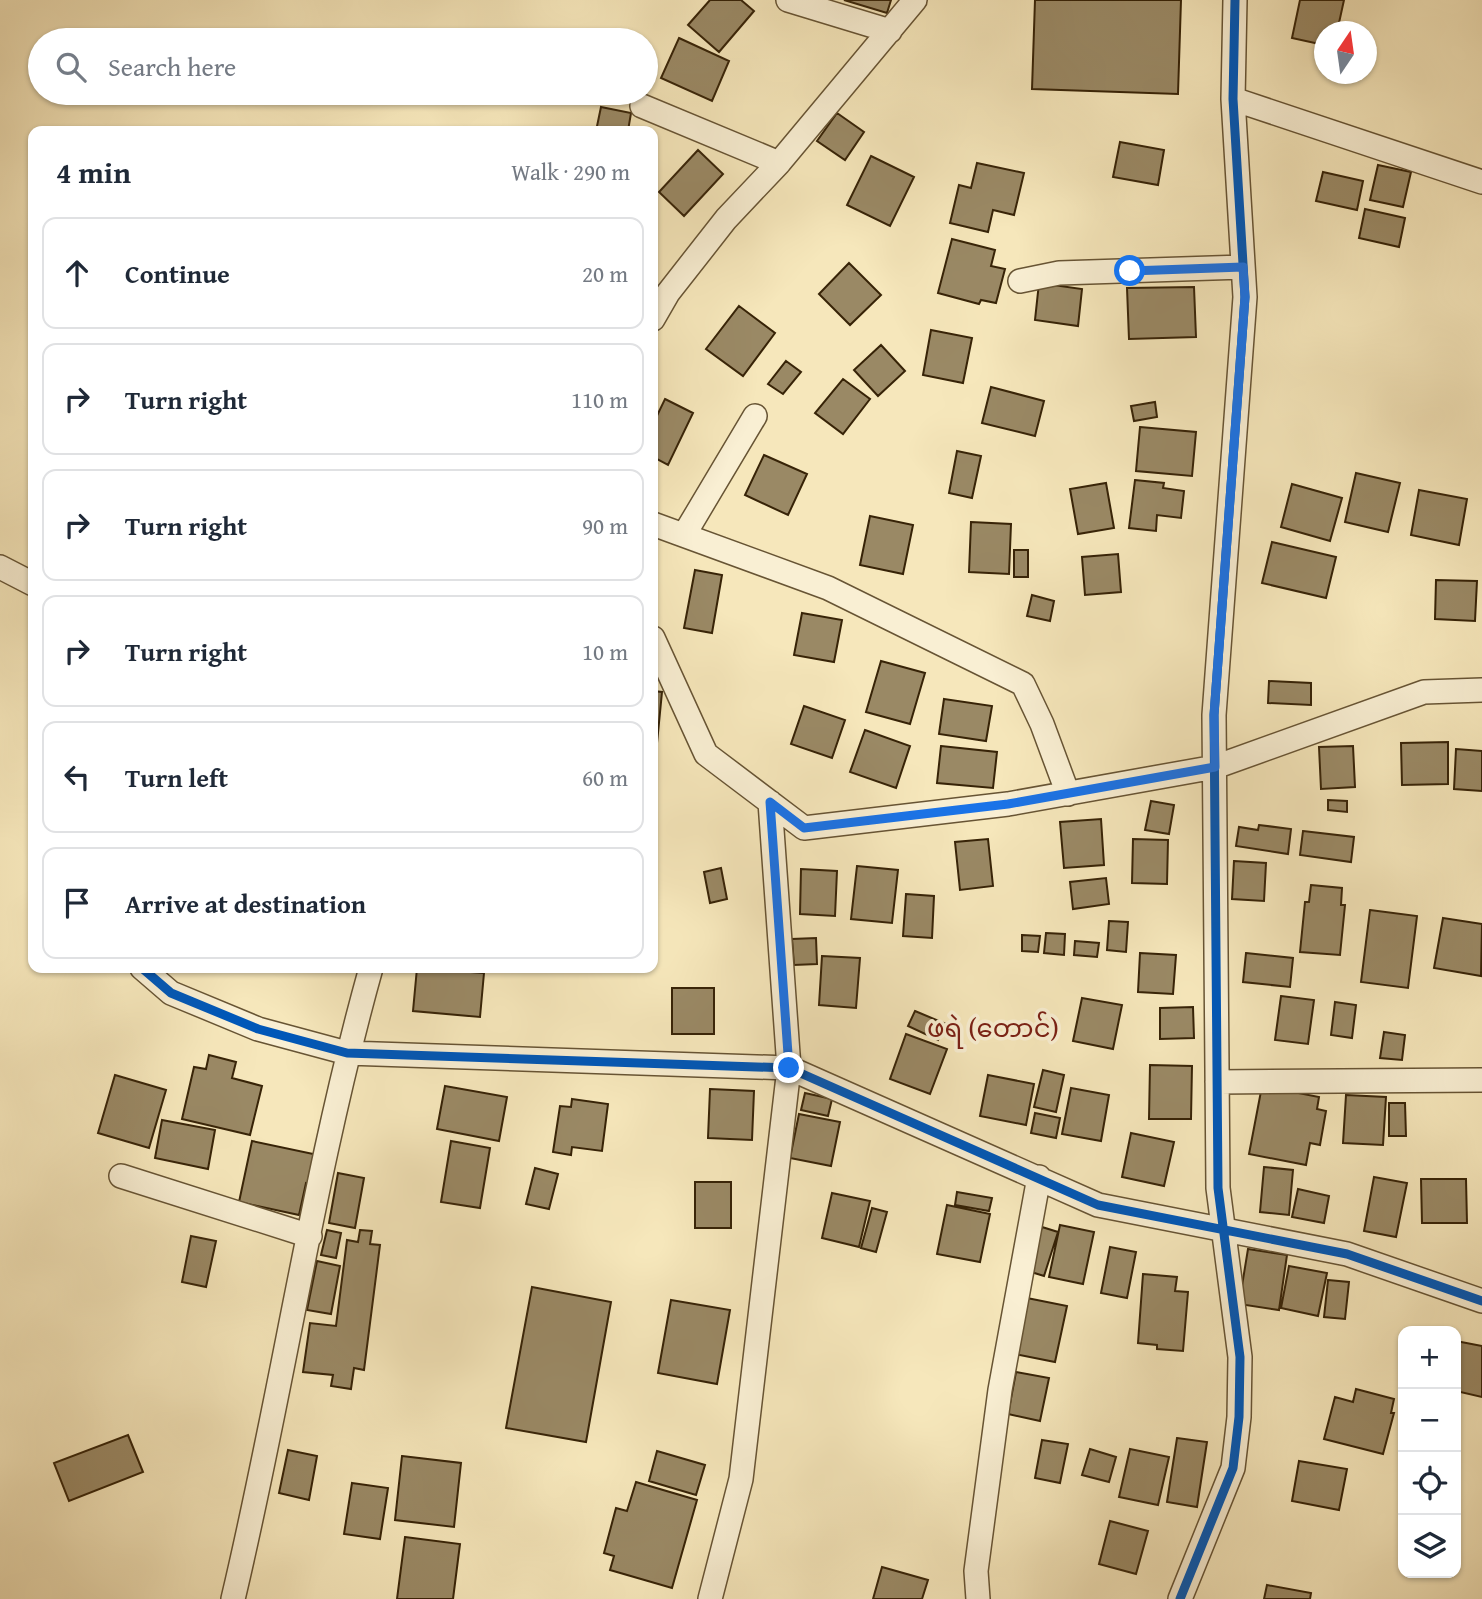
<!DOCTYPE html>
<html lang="en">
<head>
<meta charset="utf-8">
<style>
	body { margin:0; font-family:"Gentium Book Plus","Noto Sans Myanmar",serif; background:#f2f2f3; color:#1f2937 }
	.controls { position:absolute; right:21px; bottom:21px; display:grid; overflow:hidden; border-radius:14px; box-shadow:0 2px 5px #0004 }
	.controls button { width:63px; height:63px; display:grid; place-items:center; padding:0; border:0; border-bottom:2px solid #e0e1e3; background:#fff; color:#1f2937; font:35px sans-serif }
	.compass { position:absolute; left:1314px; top:21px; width:63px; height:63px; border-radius:50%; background:#fff; box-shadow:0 2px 5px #0004; rotate:13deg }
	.stop { position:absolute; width:21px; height:21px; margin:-16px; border:5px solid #1a73e8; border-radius:50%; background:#fff }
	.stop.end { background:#1a73e8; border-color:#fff; box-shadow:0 2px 7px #0008 }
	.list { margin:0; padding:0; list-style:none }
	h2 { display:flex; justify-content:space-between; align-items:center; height:91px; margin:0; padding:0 28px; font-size:30px }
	h2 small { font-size:23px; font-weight:400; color:#747a83 }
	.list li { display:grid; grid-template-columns:46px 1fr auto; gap:21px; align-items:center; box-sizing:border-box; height:112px; margin:0 14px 14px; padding:0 14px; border:2px solid #e0e1e3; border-radius:14px }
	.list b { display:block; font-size:26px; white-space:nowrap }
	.list em { font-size:23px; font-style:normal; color:#747a83 }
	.icon { flex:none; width:38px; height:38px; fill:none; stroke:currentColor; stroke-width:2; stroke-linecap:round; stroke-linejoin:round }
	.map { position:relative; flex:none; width:1482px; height:1599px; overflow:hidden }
	.search { position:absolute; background:#fff; box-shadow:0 2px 5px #0004; left:28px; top:28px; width:630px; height:77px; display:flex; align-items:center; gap:18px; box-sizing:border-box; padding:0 24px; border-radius:38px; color:#747a83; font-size:26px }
	.panel { position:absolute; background:#fff; box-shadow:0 2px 5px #0004; left:28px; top:126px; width:630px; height:847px; border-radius:14px }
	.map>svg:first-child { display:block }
	.building { fill:#9a8965; stroke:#372307; stroke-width:2 }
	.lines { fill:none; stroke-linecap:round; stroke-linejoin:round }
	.street-casing { stroke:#675434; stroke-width:26 }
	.street { stroke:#f9efd3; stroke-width:23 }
	.cycleway-casing { stroke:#f9efd3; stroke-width:13 }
	.cycleway { stroke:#0057b8; stroke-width:9 }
	.route { stroke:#1a73e8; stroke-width:9 }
	.labels { text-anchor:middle; stroke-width:7; stroke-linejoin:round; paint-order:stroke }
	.quarter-label { font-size:26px; fill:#7a1f14; stroke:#f9efd3 }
</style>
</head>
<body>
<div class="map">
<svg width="1482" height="1599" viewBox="0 0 1482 1599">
	<rect width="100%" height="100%" fill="#f6e7bb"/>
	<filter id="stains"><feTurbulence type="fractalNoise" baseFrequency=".00286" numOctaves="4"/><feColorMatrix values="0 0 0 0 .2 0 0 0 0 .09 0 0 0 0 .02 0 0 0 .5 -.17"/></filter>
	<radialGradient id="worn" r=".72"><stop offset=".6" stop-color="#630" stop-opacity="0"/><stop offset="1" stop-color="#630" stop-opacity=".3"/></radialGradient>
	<!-- building -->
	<path class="building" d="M710 0H741L754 11 719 52 688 25Z
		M844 0H891L887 13Z
		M1035 0H1181L1178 94 1032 89Z
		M1300 0H1344L1337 32H1324V45L1292 38Z
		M679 38 729 61 712 101 661 78Z
		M601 107 631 113 628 131H596Z
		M837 113 864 132 845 160 817 141Z
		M1120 142 1164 150 1158 185 1113 177Z
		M698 150 723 174 684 216 659 192Z
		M871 156 914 177 890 226 847 205Z
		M977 163 1024 173 1014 215 993 210 988 232 950 223 959 185 971 188Z
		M1378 165 1411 172 1403 207 1370 200Z
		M1323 172 1363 181 1357 210 1316 201Z
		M1365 209 1405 218 1399 247 1359 238Z
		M952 239 995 250 991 266 1005 269 996 303 981 300 979 304 938 293Z
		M849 263 881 295 850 325 819 294Z
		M1039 283 1082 289 1078 326 1035 320Z
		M1194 287 1196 337 1129 339 1127 288Z
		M739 306 775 333 743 376 706 349Z
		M931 330 972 338 963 383 923 375Z
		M881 345 905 371 878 396 854 370Z
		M786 361 801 372 783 394 768 384Z
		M843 379 870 399 843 434 815 413Z
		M991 387 1044 401 1035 436 982 423Z
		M665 399 693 413 668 465 653 457V424Z
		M1155 402 1157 417 1134 421 1131 406Z
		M1140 427 1196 432 1192 476 1136 471Z
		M957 451 981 456 972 498 949 493Z
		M764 455 807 474 788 515 745 495Z
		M1356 473 1400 483 1388 532 1345 522Z
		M1135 480 1164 483 1163 488 1184 491 1181 518 1157 515 1156 531 1129 528Z
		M1106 483 1114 528 1078 534 1070 489Z
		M1292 484 1342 498 1330 541 1281 527Z
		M1419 490 1467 499 1459 545 1411 535Z
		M870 516 913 525 903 574 860 565Z
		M971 522 1011 524 1009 574 969 572Z
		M1272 542 1336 557 1326 598 1262 583Z
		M1014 550H1028V577H1014Z
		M1118 554 1121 592 1085 595 1082 557Z
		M695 570 722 575 712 633 684 628Z
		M1436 580 1477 581 1475 621 1435 619Z
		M1032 595 1054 601 1050 621 1027 616Z
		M802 613 842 620 834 662 794 655Z
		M881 661 925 673 910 724 866 712Z
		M1269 681 1311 683V705L1268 703Z
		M653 691 662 692 657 743H653Z
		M944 699 992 706 986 741 939 734Z
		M804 706 845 720 832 758 791 744Z
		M865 730 910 746 896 788 850 772Z
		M1448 742V784L1402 785 1401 743Z
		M941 746 997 752 993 788 937 783Z
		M1353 746 1355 787 1321 789 1319 747Z
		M1456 749 1482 751V791L1454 789Z
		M653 781H655L654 833H653Z
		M1328 800 1347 801V812L1328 810Z
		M1151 801 1174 805 1169 834 1145 830Z
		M1101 819 1104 865 1064 868 1060 822Z
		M1259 825 1291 829 1288 854 1236 846 1239 827 1258 830Z
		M1303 831 1354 837 1351 862 1300 855Z
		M988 839 993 886 960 890 955 842Z
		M1133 839 1168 840 1167 884 1132 883Z
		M1234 861 1266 863 1264 901 1232 899Z
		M857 866 898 870 892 923 851 919Z
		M721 868 727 899 710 903 704 872Z
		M801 869 837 871 835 916 800 914Z
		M1106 878 1109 904 1073 909 1070 882Z
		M1311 885 1342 888 1341 905H1345L1340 955 1300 952 1305 902H1309Z
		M906 894 934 896 932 938 903 936Z
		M1370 910 1417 916 1408 988 1361 982Z
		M1443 918 1482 924 1481 976 1434 968Z
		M1109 921 1128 922 1126 952 1107 950Z
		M1046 933 1065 934 1064 955 1044 953Z
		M1022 935 1040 936 1038 952 1022 951Z
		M816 938 817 964 794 965 792 939Z
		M1075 941 1099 943 1097 957 1074 955Z
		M1140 953 1176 955 1173 994 1138 992Z
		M1246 953 1293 958 1290 987 1243 982Z
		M822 956 860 958 856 1008 819 1005Z
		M417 968 484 973 480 1017 413 1011Z
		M672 988H714V1034H672Z
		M1281 996 1314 1000 1308 1044 1275 1040Z
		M1082 998 1122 1005 1113 1049 1073 1041Z
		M1335 1002 1356 1005 1352 1038 1331 1035Z
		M1193 1007 1194 1038 1160 1039V1008Z
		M915 1011 946 1024 938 1040 908 1026Z
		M1384 1032 1405 1035 1402 1060 1380 1058Z
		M906 1034 947 1049 930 1094 890 1079Z
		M209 1055 236 1062 232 1078 262 1086 250 1135 182 1119 194 1067 206 1069Z
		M1150 1065 1192 1066 1191 1119H1149Z
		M1043 1070 1064 1075 1056 1112 1034 1107Z
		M115 1075 166 1090 149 1148 98 1133Z
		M988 1075 1034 1084 1026 1125 980 1116Z
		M445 1086 507 1097 499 1141 437 1129Z
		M1262 1086 1319 1097 1317 1109 1326 1111 1320 1145 1310 1143 1306 1165 1249 1154Z
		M1071 1088 1109 1095 1101 1141 1062 1134Z
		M710 1089 754 1091 752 1140 708 1138Z
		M805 1093 832 1099 828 1116 801 1110Z
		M1346 1095 1386 1097 1383 1145 1343 1143Z
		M572 1099 608 1104 602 1151 572 1147 571 1155 553 1152 560 1106 571 1107Z
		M1389 1103H1405L1406 1136H1389Z
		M1035 1113 1060 1118 1056 1138 1031 1133Z
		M799 1114 840 1122 831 1166 790 1158Z
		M162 1120 215 1130 208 1169 155 1158Z
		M1131 1133 1174 1142 1164 1186 1122 1177Z
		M252 1141 318 1155 312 1185 306 1183 299 1215 239 1202Z
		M451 1141 490 1148 480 1208 441 1202Z
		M1264 1167 1293 1170 1289 1215 1260 1212Z
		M535 1168 558 1174 549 1209 526 1204Z
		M338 1173 364 1178 355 1228 329 1223Z
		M1374 1177 1407 1183 1396 1237 1364 1231Z
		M1421 1179H1466L1467 1223H1422Z
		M695 1182H731V1228H695Z
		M1298 1189 1329 1196 1324 1223 1292 1217Z
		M957 1192 992 1198 989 1211 955 1205Z
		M832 1193 870 1201 859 1247 822 1238Z
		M947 1205 990 1214 980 1262 937 1254Z
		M872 1208 887 1212 876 1252 861 1248Z
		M1060 1225 1094 1232 1083 1284 1049 1277Z
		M1042 1227 1058 1232 1044 1276 1028 1271Z
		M327 1230 341 1233 336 1258 321 1255Z
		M360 1230 372 1231 370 1244 380 1245 364 1370 354 1368 351 1389 331 1386 333 1375 303 1372 310 1323 336 1326 347 1240 358 1242Z
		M191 1236 216 1241 206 1287 182 1282Z
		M1110 1247 1136 1252 1127 1298 1101 1293Z
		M1248 1249 1287 1255 1279 1310 1239 1304Z
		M317 1261 340 1266 331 1314 307 1310Z
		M1289 1266 1327 1273 1318 1316 1281 1308Z
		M1143 1274 1177 1277 1175 1291 1188 1292 1183 1351 1157 1349V1345L1138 1343Z
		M1328 1280 1349 1282 1345 1319 1324 1317Z
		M532 1287 611 1302 586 1442 506 1428Z
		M1027 1298 1067 1306 1055 1362 1015 1354Z
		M671 1300 730 1310 717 1384 658 1373Z
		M1456 1341 1482 1346V1397L1456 1391Z
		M1016 1372 1049 1378 1040 1421 1008 1414Z
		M1356 1389 1394 1399 1391 1413H1394L1383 1454 1324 1439 1335 1397 1353 1402Z
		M128 1435 143 1472 69 1501 54 1463Z
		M1177 1438 1207 1442 1197 1507 1167 1502Z
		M1042 1440 1068 1444 1060 1483 1035 1478Z
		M1090 1449 1116 1457 1109 1482 1082 1475Z
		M1130 1449 1169 1457 1158 1505 1119 1497Z
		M288 1450 317 1456 309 1500 279 1493Z
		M657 1451 705 1465 696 1495 649 1481Z
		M402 1456 461 1463 454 1527 395 1520Z
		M1299 1461 1347 1469 1339 1510 1292 1501Z
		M636 1482 697 1500 672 1588 610 1570 614 1556 604 1553 616 1508 627 1511Z
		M352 1483 388 1488 380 1539 344 1534Z
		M1110 1521 1148 1531 1136 1574 1099 1564Z
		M405 1537 460 1544 453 1599H397Z
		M882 1567 928 1580 922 1599H873Z
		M1267 1585 1311 1593 1310 1599H1264Z"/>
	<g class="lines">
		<defs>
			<path id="street" d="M788 0 890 31
				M1233 99 1482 182
				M642 106 779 163
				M1020 281 1059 273 1243 267
				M653 319 668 293 726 219 779 163 915 0
				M653 524 828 588 1023 684 1042 724 1068 794
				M684 535 755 416
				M0 567 33 584
				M653 638 706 754 804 828 1008 804 1215 767 1424 692 1482 690
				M142 968 171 993 258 1029 347 1053 789 1068 1098 1205 1347 1254 1482 1301
				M1217 1082 1482 1080
				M121 1176 310 1236
				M233 1599C283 1389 313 1175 371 968
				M710 1599 741 1479 789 1068 770 802
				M978 1599 976 1571 1000 1390 1039 1177
				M1180 1599 1233 1468 1239 1417 1240 1357 1218 1188 1214 715 1245 297 1233 99 1235 0"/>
		</defs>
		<!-- street casing -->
		<use href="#street" class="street-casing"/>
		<!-- street -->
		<use href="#street" class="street"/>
		<defs>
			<path id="cycleway" d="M142 968 171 993 258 1029 347 1053 789 1068 1098 1205 1347 1254 1482 1301
				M1180 1599 1233 1468 1239 1417 1240 1357 1218 1188 1214 715 1245 297 1233 99 1235 0"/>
		</defs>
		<!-- cycleway casing -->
		<use href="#cycleway" class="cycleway-casing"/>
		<!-- cycleway -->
		<use href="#cycleway" class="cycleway"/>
	</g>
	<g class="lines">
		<!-- route -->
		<path class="route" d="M789 1068 770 802 804 828 1008 804 1215 767 1214 715 1245 297 1243 267 1130 271"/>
	</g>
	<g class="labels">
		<!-- quarter labels -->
		<g class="quarter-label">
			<text x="993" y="1037">ဖရဲ (တောင်)</text>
		</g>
	</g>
	<rect width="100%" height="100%" filter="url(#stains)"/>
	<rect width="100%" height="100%" fill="url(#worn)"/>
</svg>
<div class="controls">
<button>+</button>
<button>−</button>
<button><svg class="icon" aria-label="locate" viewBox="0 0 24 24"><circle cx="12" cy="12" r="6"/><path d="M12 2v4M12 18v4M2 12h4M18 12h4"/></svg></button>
<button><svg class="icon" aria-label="layers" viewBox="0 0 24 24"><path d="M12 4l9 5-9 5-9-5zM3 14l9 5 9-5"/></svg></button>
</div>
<svg class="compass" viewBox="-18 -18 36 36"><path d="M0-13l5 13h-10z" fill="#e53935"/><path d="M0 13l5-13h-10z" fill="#747a83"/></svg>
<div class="stop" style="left:1130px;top:271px"></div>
<div class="stop end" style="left:789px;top:1068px"></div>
<div class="search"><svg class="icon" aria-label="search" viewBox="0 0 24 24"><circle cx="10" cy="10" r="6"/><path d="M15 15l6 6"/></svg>Search here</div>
<section class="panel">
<h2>4 min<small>Walk · 290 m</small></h2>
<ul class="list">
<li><svg class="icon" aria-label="ahead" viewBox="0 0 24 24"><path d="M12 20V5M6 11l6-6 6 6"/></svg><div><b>Continue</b></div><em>20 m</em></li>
<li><svg class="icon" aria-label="right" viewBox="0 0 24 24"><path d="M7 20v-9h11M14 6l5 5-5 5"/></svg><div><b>Turn right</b></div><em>110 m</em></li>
<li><svg class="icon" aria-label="right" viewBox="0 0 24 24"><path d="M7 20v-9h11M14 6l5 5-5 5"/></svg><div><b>Turn right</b></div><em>90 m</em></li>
<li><svg class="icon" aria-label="right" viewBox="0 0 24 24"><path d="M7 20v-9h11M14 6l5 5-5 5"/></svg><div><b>Turn right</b></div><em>10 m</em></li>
<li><svg class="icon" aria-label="left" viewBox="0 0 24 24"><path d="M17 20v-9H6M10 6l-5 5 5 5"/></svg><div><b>Turn left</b></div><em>60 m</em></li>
<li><svg class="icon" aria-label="arrive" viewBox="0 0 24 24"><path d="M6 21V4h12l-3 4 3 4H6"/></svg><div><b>Arrive at destination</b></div></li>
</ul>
</section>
</div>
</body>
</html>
